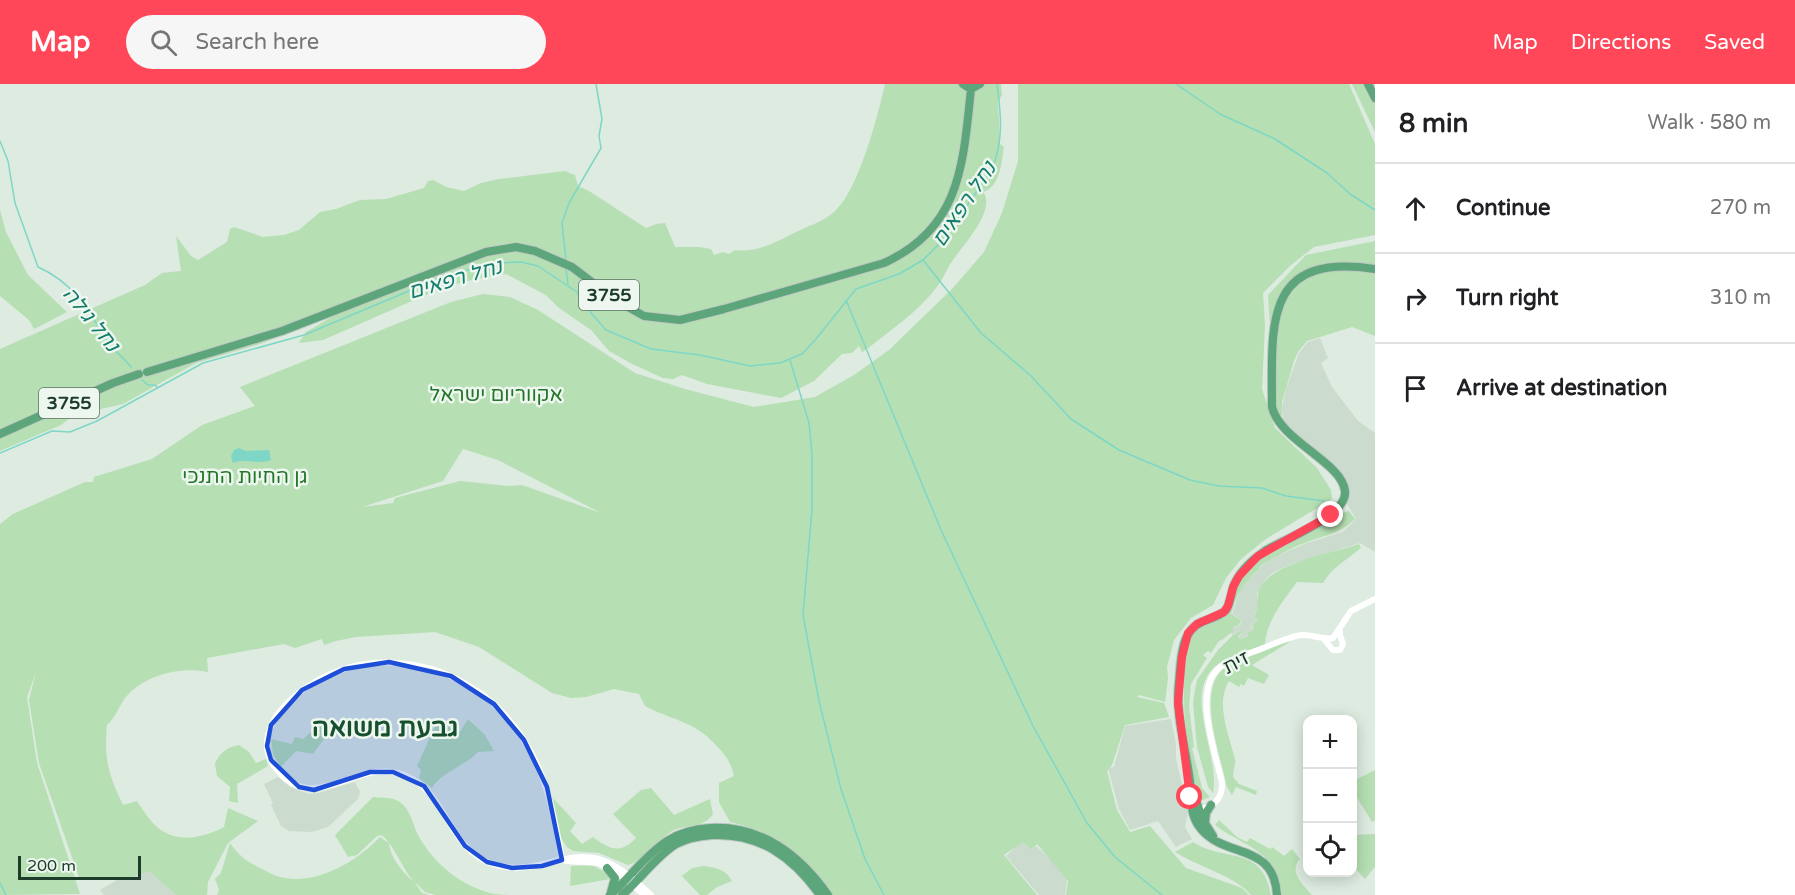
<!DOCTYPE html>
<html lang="en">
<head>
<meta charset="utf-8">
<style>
	body { margin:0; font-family:"Varela Round","Noto Sans Hebrew",sans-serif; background:#f6f6f6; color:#202124 }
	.controls { position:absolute; right:18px; bottom:18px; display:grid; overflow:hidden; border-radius:12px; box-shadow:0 3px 15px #0003 }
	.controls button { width:54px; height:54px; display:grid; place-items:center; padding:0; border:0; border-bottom:2px solid #e0e0e0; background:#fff; color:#202124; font:30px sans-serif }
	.scale { position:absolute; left:18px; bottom:15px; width:123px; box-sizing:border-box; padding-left:6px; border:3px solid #1d3c29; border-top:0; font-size:16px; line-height:21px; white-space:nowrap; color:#1d3c29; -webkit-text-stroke:4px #eef7ef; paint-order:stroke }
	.stop { position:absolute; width:18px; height:18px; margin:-14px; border:4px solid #ff4759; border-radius:50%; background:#fff }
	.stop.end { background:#ff4759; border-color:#fff; box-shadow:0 2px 6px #0008 }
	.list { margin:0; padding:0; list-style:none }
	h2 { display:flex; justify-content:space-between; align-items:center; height:78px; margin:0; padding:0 24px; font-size:26px }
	h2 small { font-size:20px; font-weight:400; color:#757577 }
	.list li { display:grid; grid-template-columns:39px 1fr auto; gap:18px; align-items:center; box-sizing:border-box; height:90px; padding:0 24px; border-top:2px solid #e0e0e0 }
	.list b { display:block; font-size:22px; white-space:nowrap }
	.list em { font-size:20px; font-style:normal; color:#757577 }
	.icon { flex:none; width:33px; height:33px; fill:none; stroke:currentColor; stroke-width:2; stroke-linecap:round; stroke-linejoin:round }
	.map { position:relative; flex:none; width:1375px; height:811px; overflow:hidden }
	header { display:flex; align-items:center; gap:36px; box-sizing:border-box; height:84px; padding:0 30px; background:#ff4759; color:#fff }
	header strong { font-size:28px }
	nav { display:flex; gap:33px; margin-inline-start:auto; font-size:21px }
	.search { width:420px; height:54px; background:#f6f6f6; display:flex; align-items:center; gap:15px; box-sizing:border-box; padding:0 21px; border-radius:33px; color:#757577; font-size:22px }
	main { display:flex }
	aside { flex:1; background:#fff }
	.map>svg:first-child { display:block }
	.built { fill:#cbdbce }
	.green { fill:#b6dfb3; fill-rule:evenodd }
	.water { fill:#7ed7c6 }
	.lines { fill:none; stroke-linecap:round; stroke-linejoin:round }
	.stream { stroke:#7ed7c6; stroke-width:1.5 }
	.major-casing { stroke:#c0c8c3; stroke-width:10 }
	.minor { stroke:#fff; stroke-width:6 }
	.major { stroke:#5da57a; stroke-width:8 }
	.route { stroke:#ff4759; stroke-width:8 }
	.marked { fill:#1d4ed8; fill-opacity:0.2; stroke:#1d4ed8; stroke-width:4.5; stroke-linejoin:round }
	.labels { text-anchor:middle; stroke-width:5; stroke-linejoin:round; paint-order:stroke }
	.shield { fill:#eef7ef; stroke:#5c7464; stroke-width:1.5 }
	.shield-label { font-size:18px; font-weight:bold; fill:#1d3c29 }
	.park-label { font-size:20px; fill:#237627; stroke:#eef7ef }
	.street-label { font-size:20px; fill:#1d3c29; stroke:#eef7ef }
	.water-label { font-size:21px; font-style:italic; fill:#127d6a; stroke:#eef7ef }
	.district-label { font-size:26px; font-weight:bold; fill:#17502e; stroke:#eef7ef }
</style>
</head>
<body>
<header>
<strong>Map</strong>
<div class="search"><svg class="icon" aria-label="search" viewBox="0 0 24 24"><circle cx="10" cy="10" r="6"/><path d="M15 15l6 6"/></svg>Search here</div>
<nav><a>Map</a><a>Directions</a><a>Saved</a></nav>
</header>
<main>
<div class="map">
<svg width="1375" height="811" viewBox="0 0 1375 811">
	<rect width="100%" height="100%" fill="#ddebe0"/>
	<!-- built -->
	<path class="built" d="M1320 254 1328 274 1321 279 1332 303 1358 337 1375 349V468L1360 459 1291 480 1272 489 1265 496 1257 510 1258 521 1254 533 1258 535 1251 542 1253 544 1247 550 1248 551 1240 555 1239 552 1243 549 1242 546 1232 551 1231 548 1233 543 1239 542 1242 536 1232 530 1240 507 1248 495 1260 486V483L1277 472 1307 459 1343 448 1356 435 1346 418 1344 398 1279 337 1283 333 1282 324 1286 305 1299 269 1308 258Z
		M1171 635 1176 660V674L1188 728 1185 743 1192 755 1176 763 1158 737 1130 746 1119 725 1108 684 1114 683 1125 642Z
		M278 693 290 703 309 710 319 709 355 698 360 708 358 715 328 743 312 748 289 747 281 742 271 721 273 719 264 700Z
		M1022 757 1031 766 1036 762 1064 788 1067 796 1065 811H1039L1006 772Z
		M148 778 179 811H104L100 806Z"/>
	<!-- green -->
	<path class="green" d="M885 0H1001L1002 11 998 18 1000 60 1004 63C1001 79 1001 102 983 108 997 125 963 161 953 176 946 185 943 196 936 204 918 228 889 247 866 266L862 268 859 262 852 269 842 270 814 297 781 314 707 300 682 291 673 295 663 294 632 280 609 267 591 246 559 224 546 211 506 190 476 195 444 203 323 256 299 259 306 248 335 231 260 260 196 279 123 320 74 331 61 341 0 367V265L145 201 162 189 181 187 176 152 191 172 198 176 227 158 230 145 234 143 263 153 284 151 299 146 320 128 336 125 360 116 386 115 424 104 428 97 433 96 446 103 464 107 481 99 499 95 565 87 575 91 578 102 589 107 646 144 656 140 665 139 675 163H699L711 165 714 171 723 168 729 170 735 166C755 169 775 159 792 150 805 143 823 138 834 128 858 108 878 32 885 0Z
		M1018 0H1349L1375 60V151L1314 163 1291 181 1263 209 1265 241 1262 305 1275 344 1317 384 1331 406 1332 415 1266 455 1241 475 1226 494 1213 521 1191 534 1174 556 1167 583 1168 594 1165 618 1139 611 1137 613 1164 619 1169 633 1125 641 1112 681 1107 687 1117 726 1130 748 1150 742 1186 784 1242 804 1249 811H1066L1068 797 1037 760 1031 766 1023 758 1004 771 1037 811H830C806 772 775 748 730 738L719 718V699L734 692C730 676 726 672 715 660 694 637 671 636 645 622L639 610 614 605 586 613 571 614 552 609 479 563 435 548 356 553 336 557 324 561 322 555 295 564 284 560 207 574 208 588C180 582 144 591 125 614 118 624 116 633 107 641 104 675 108 690 123 721L137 717C143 726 149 736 157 743 177 760 203 754 224 743L228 724 258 737 228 759 208 798 207 811H177L149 787 123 796H80L39 679 29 616 36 588 27 613 37 679 80 810 0 811V440L13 430 85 398H93L94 393 152 375 202 341 255 322 240 303 451 218 483 210 510 213 538 226 635 289 685 305 754 323 815 313 854 291 889 266 953 204 984 168 1002 129 1018 77ZM463 365 498 376 601 429 522 401 509 402 460 397 395 414 393 419 362 423 443 397Z
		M1352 0H1375V48Z
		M0 126 6 148 28 191 67 228 34 245 29 236 0 212Z
		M1375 157V252L1352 243 1307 257 1298 268 1294 277 1282 318V332L1278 336 1275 324 1268 211 1306 171Z
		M1349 427 1355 435C1338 451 1328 450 1307 458 1290 464 1275 473 1260 482L1259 486C1243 498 1237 511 1231 530L1241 536 1239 541 1233 543V547L1222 556 1219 557 1211 569 1208 567 1203 571 1207 574 1191 600 1189 623 1194 663 1192 664 1202 704 1210 713 1200 717 1197 714C1188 670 1181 628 1185 583 1186 576 1185 567 1187 561 1195 536 1206 546 1221 533 1229 526 1235 503 1242 493 1256 472 1324 433 1349 427Z
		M1359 460 1361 464C1348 475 1331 484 1323 499L1297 498C1283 517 1267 536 1265 560 1250 566 1232 571 1218 580 1180 608 1221 672 1213 709L1208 703 1197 663 1193 619 1195 605 1197 596 1218 566 1233 551 1242 546 1243 548 1238 552 1240 555 1248 552 1247 550 1254 544 1252 542 1258 535 1254 533C1260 523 1255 512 1261 502 1276 478 1332 469 1359 460Z
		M1291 557 1252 581 1269 591 1264 600 1248 594 1244 602 1241 600 1239 603 1229 597C1215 620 1229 651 1235 675 1236 681 1233 687 1233 693L1239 700 1257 707 1256 711 1236 703 1232 711 1227 703C1221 673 1197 611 1222 586 1232 576 1277 560 1291 557Z
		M468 635 485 651 494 667 478 668C466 681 439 690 432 704L419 694 421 686 417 682 437 638 460 648Z
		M320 640 324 641 325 647 322 649 324 655 313 670 296 667 281 683 273 670 271 655 292 660 295 653 303 655Z
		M239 661 249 668 256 679 266 675 268 682 237 700 238 719 229 717 230 703 217 692 215 680C219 669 227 663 239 661Z
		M1375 686V736L1372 738 1353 707V697Z
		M651 704 674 731 710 715 713 730C704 744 688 740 674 746 657 755 646 776 628 781L599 769 573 767 567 763 561 754 553 714 576 739 570 747 582 760 593 753C609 765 620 771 636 754L613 730 641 706Z
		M373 713C379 714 390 713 396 716 410 722 412 739 418 751 433 779 462 803 494 810 503 811 513 811 522 811H436L425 808 414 797 422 809 429 811H217L219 806 215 795 221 789 230 759C238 771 246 777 258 783 265 786 272 791 280 793 316 802 356 778 380 753L389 759C390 773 403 789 413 797 402 783 395 763 382 751L377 752 357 771 348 773 335 751Z
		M1219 736 1237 753 1247 758 1250 754 1270 765 1272 763 1284 772 1292 765 1300 775C1288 788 1303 801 1312 811H1282C1279 767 1244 763 1215 741Z
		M1375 750V783L1365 795 1353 782V751Z
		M1193 758C1225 779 1262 760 1271 811H1251C1236 792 1196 782 1175 768Z
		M592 781 606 789 610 795 570 802 571 782Z
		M704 782C716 784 726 785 732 797L717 803 707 811H700L682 792 692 784Z"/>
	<!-- water -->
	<path class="water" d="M239 364 246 367 269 366 271 376C258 381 244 374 233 379L231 372 234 366Z"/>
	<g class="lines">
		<!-- stream -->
		<path class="stream" d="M1176 0 1220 30 1275 55 1327 89 1350 110 1375 126
			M0 57 8 77 15 119 38 183C72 198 87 223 106 255 111 264 124 274 131 283
			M923 176 981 249 1031 292 1071 335 1119 366 1190 396 1219 402 1262 404 1286 412 1324 417
			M566 177 562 139 569 119 601 64 599 52 602 35 596 0
			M566 185 568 200
			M846 216 941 446 1033 642 1087 739 1115 773 1162 811
			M790 276 809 339 812 370V425L803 531 819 617 841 705 865 775 884 811
			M142 296 148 301H155L158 304
			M0 369 52 347 70 348 97 337 203 279 304 251 428 199 459 188 499 179 521 178 538 182 577 208 592 230 606 246 651 265 700 271 750 282 780 279 802 270 816 255 856 205 899 190 923 176 945 154 992 85C1004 55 1001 30 997 0
			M0 799 6 811"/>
		<defs>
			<path id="major" d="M963 0 971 5 980 0
				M1368 0 1375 14
				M147 288 282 247 486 168 516 163 535 167 572 183 614 215 644 232 680 236 724 225 884 179C961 144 963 80 971 5
				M0 350 113 299 139 290
				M1193 709 1203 736 1213 752
				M1205 740 1206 729 1211 721
				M607 784 615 794 611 808
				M610 811C630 794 645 771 667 757 679 749 695 745 710 744 761 741 800 771 828 811
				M622 811C641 795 655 773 676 760 687 754 700 752 712 751 760 749 793 773 820 811
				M1277 811C1274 758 1226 775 1201 745 1196 739 1193 732 1192 724 1190 715 1191 706 1190 697 1186 664 1175 631 1179 598 1181 578 1180 547 1202 538 1210 534 1220 533 1226 526 1230 520 1231 511 1233 504 1238 489 1252 476 1265 467 1284 455 1348 432 1345 407 1342 378 1280 357 1272 323 1272 240 1263 168 1375 185"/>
		</defs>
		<!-- major casing -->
		<use href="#major" class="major-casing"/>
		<!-- minor -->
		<path class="minor" d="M1333 554 1351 527 1375 515
			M1324 555 1333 566H1340L1343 560 1340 551V546
			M1195 726C1211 725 1223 716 1222 699 1216 670 1194 612 1216 587 1225 577 1240 573 1253 568 1268 563 1284 554 1301 551 1312 550 1322 556 1332 554
			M562 776C553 722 542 670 503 629 450 572 356 559 295 612 281 624 269 638 267 658 266 669 271 679 278 687 314 731 357 675 402 690 446 705 447 763 490 779 531 795 562 765 599 775 619 781 636 797 651 811
			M566 777 598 779 621 792 644 811"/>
		<!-- major -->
		<use href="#major" class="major"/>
	</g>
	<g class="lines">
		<!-- route -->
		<path class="route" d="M1190 713 1178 619 1182 573 1188 549 1197 540 1224 528 1228 522 1233 503 1239 492 1258 472 1331 431"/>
	</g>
	<!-- marked area -->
	<path class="marked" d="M389 578 451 592 494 620 524 656 547 703 562 776 542 782 512 784 487 778 465 762 424 702 393 688H370L314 706 299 703 271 676 267 662 271 641 302 606 344 585Z"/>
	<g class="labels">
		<!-- shield labels -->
		<g class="shield">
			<rect x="579" y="196" width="60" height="30" rx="4.5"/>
			<rect x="39" y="304" width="60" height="30" rx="4.5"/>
		</g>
		<g class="shield-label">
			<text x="609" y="217">3755</text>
			<text x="69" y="325">3755</text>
		</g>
		<!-- park labels -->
		<g class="park-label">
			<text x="496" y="317">אקווריום ישראל</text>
			<text x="245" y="399">גן החיות התנכי</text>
		</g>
		<!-- street labels -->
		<g class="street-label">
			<text transform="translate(1236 578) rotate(-27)" y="7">זית</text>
		</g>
		<!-- water labels -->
		<g class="water-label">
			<text transform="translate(964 120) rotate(-56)" y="7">נחל רפאים</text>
			<text transform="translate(455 195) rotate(-16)" y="7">נחל רפאים</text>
			<text transform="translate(91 235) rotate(51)" y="7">נחל גילה</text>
		</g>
		<!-- district labels -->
		<g class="district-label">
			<text x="385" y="652">גבעת משואה</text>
		</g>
	</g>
</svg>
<div class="controls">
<button>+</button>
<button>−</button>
<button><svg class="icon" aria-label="locate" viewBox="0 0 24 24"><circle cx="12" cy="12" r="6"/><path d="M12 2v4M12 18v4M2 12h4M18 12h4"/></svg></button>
</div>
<div class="scale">200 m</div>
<div class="stop" style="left:1190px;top:713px"></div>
<div class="stop end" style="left:1331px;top:431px"></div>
</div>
<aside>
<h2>8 min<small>Walk · 580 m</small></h2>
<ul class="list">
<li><svg class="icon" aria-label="ahead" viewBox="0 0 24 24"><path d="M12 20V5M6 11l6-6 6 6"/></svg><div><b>Continue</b></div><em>270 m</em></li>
<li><svg class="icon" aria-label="right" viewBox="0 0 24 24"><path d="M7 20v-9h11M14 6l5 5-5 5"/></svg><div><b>Turn right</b></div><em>310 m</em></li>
<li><svg class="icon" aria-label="arrive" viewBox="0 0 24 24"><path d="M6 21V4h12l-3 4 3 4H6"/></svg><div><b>Arrive at destination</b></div></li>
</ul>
</aside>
</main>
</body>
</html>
